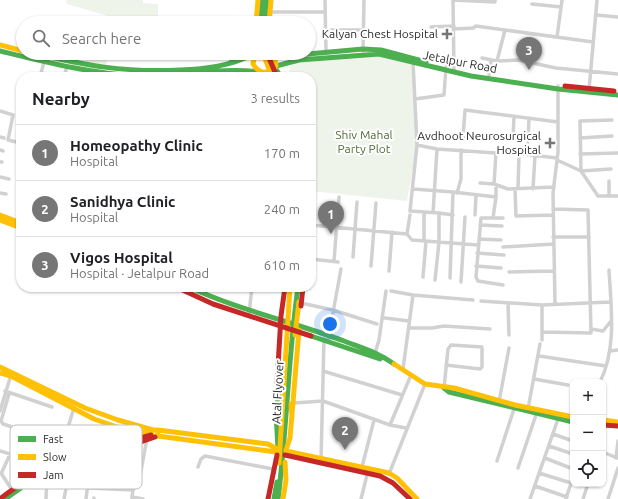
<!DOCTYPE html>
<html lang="en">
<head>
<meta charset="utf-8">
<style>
	body { margin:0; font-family:Ubuntu,sans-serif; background:#f6f6f6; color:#202124 }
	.controls { position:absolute; right:12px; bottom:12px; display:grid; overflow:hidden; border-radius:8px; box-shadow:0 1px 3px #0004 }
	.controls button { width:36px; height:36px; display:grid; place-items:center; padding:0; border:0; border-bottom:1px solid #e0e0e0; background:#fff; color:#202124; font:20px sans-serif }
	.you { position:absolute; left:330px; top:324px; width:14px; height:14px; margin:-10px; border:3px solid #fff; border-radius:50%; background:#1a73e8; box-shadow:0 0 0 6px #1a73e833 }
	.badge { display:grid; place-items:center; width:26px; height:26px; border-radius:50%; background:#767676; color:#fff; font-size:13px; font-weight:700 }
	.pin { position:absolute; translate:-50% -33px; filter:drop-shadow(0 1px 2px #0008) }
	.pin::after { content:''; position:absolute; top:21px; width:14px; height:12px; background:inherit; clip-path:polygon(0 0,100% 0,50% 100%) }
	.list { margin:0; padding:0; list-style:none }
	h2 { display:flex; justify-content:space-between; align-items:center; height:52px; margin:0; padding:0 16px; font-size:17px }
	h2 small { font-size:13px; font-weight:400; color:#757577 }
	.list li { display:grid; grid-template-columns:26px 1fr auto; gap:12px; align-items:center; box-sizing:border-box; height:56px; padding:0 16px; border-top:1px solid #e0e0e0 }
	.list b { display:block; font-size:15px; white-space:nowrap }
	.list p { margin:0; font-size:13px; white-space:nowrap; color:#757577 }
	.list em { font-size:13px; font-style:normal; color:#757577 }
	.icon { flex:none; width:22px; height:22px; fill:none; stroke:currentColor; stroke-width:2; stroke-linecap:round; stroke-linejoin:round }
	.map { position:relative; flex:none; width:618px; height:499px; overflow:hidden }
	.search { position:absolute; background:#fff; box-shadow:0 1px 3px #0004; left:16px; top:16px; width:300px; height:44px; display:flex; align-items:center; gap:10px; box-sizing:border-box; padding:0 14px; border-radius:22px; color:#757577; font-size:15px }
	.panel { position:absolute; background:#fff; box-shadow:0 1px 3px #0004; left:16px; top:72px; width:300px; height:220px; border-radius:16px }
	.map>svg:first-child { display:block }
	.green { fill:#eff4ea }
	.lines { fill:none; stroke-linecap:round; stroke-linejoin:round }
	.street { stroke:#d1d1d1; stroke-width:3.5 }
	.fast { stroke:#4caf50; stroke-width:5 }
	.slow { stroke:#ffc107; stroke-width:5 }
	.jam { stroke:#c62828; stroke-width:5 }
	.poi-dot { fill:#767676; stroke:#fff; stroke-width:1.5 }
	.labels { text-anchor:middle; stroke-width:4; stroke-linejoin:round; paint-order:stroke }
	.poi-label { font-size:12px; fill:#2c2c2c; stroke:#fff; text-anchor:end }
	.street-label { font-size:12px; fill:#2c2c2c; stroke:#fff }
	.park-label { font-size:12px; fill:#506a37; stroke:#fff }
	.key { fill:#fff; stroke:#c0c0c0; stroke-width:1 }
	.key-label { font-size:11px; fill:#2c2c2c }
</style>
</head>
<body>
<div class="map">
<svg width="618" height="499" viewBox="0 0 618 499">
	<rect width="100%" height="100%" fill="#fff"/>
	<!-- green -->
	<path class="green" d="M66 0H143V3L158 4V23L115 18 67 4Z
		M88 53H108L106 67 86 62Z
		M366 53 414 61 417 145 407 201 311 191V77H289L290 67 299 57Z"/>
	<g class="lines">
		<!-- street -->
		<path class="street" d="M325 0 326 53
			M532 4 561 7
			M271 12H325
			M596 15 618 17
			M431 27 454 26
			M454 29 473 28 476 26 593 42
			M325 30H363
			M557 37 562 0
			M363 51 364 0
			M482 58 497 61 505 30
			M413 61 417 145 410 211 439 213V242L435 280
			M497 61 518 60 556 68 618 74
			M454 72 453 0 495 2V0
			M489 75 491 60
			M40 77 44 62
			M64 77 67 66
			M589 90 597 0
			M415 99 444 95 446 67
			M0 111 13 115 8 140 21 143
			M612 120 580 121 581 171 598 196H618
			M434 135 513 140 514 116
			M0 137 4 138
			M463 137 465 110 558 122
			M580 138 612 136
			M528 142 529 118
			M417 145 437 149 496 153 494 184
			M0 150 3 151
			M506 152 557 158
			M580 154 618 153
			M557 160 581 171 611 169
			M0 162H2
			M0 177 9 179
			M609 181V196
			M480 183 494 184 508 189 554 187
			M413 189 453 192
			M515 189 516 216 553 215
			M518 189 519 153
			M533 189 535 155
			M0 193 6 194
			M457 193 461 179V150
			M433 213 437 149
			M439 213 453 215
			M410 215 407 234 412 240 478 245
			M475 215 476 195
			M493 218 496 197
			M503 218H481L476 277 478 281 503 285
			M311 225 407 234
			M480 225 502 226
			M553 237H589
			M479 239 501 240
			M424 241V212
			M503 247 554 244
			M477 253 504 255
			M353 257 357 202
			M311 259 338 262
			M334 261 339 197
			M371 266 376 203
			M476 266 501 268
			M389 271 392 232
			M509 272 553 271
			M423 277 426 241
			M450 278 453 192 496 197V185
			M461 282 465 217
			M391 291 413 295 473 300
			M481 301 542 305 610 302
			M301 303 333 310 377 324
			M508 303 509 335
			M555 304 553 193 558 152V86
			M249 314 252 287
			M385 318 409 321
			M409 328H432L444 326 490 329
			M591 329 603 331 611 321
			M542 332 591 333 588 210 553 209
			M328 340 341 269
			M542 340V305
			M610 351 618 350
			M375 353 379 340 386 291
			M539 356 606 366
			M403 369 413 295
			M323 371 402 395
			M534 379 568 385
			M600 382C617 348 611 307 609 270
			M444 388 448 349 451 345 482 347V367L480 369 446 365
			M5 391 52 407
			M9 394 1 421 3 424 63 443
			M294 401V403L323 401 390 425 406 428
			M499 402 509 348
			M528 409 540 344
			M0 411 11 375
			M390 425 411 375
			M553 434 573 441
			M549 446 573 454
			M0 451 55 468
			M603 452 617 458
			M545 458 573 469
			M616 458 618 441
			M321 460 324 339
			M497 461 514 409
			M198 467 201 459 205 456 273 469
			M362 467 374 420
			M518 468 536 415
			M55 469 74 408
			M0 473 2 472 10 454
			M1 473 12 490
			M539 473 571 483
			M389 474 425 384
			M535 486 567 497
			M88 488 133 490 132 497
			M114 489 119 449
			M133 490 139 482 147 438
			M566 498 573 478
			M46 499 47 477
			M64 499 70 467
			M86 499 88 483
			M94 499V498
			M132 499V497L143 499
			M361 499 368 471
			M530 499 558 419
			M583 499 588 484
			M608 499 618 468"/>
		<!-- fast -->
		<path class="fast" d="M261 23 262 0
			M265 23 267 0
			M0 51C45 62 92 74 138 76 179 77 219 67 260 72
			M31 53C85 65 123 73 180 70 206 69 230 66 254 54
			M277 53 286 56 363 49 381 50 426 62
			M230 63 243 53
			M276 66 299 60 379 54 471 76 558 89 618 95
			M275 68 281 77
			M311 217V220
			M189 287C239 310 293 322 344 341 362 348 379 353 394 364
			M311 336 380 359
			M444 388 449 392 573 422
			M276 413 278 448
			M276 417 280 379
			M5 499 21 488
			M274 499 277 482
			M278 499C287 428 288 357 298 287"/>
		<!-- slow -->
		<path class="slow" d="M256 23 258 0
			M269 23 271 0
			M0 45 23 51
			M255 53 253 64C259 74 268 75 276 66L274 53
			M263 53 272 77
			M0 215 21 223
			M0 220 21 228
			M295 335 299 302
			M394 364 425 384 454 388 515 405 573 417
			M0 367 85 408 118 420 153 430
			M0 373 11 376 94 419 123 429 151 434
			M291 404 292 417
			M603 420 618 422
			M158 430 268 444 277 449
			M158 436V430H152L151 434 154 437 158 436 276 452
			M286 450 290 438 299 330
			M286 451 389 473 397 478 417 499
			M279 463 290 287
			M283 499 286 480 285 462"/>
		<!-- jam -->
		<path class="jam" d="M267 53 277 77
			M565 86 614 91
			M176 287 213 304 311 336
			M301 306 303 287
			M277 383 281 316 285 287
			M603 425 618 426
			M285 455 380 476 393 483 410 499
			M80 463 155 437
			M49 476 71 467
			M0 499C40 466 102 450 151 435
			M268 499 277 455"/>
	</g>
	<!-- markers -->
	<g class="poi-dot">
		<path d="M445 28h4v4h4v4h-4v4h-4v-4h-4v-4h4z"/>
		<path d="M548 137h4v4h4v4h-4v4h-4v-4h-4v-4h4z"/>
	</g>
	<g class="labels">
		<!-- poi labels -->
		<g class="poi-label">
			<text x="438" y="38">Kalyan Chest Hospital</text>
			<text x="541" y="140">Avdhoot Neurosurgical<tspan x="541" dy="14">Hospital</tspan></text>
		</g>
		<!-- street labels -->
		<g class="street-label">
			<text transform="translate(460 62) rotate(11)" y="4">Jetalpur Road</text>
			<text transform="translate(278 392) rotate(-87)" y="4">Atal Flyover</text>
		</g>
		<!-- park labels -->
		<g class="park-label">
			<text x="364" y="139">Shiv Mahal<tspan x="364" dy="14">Party Plot</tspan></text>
		</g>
	</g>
	<!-- legend -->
	<rect x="10" y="425" width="132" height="64" rx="6" class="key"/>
	<rect x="18" y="436" width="18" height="6" fill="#4caf50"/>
	<rect x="18" y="454" width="18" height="6" fill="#ffc107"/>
	<rect x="18" y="472" width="18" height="6" fill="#c62828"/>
	<g class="key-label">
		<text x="43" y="443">Fast</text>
		<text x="43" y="461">Slow</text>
		<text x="43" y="479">Jam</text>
	</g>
</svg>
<div class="controls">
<button>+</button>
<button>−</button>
<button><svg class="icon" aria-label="locate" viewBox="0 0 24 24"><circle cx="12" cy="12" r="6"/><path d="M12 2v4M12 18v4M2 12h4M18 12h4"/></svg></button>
</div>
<div class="you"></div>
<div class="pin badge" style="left:331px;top:234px">1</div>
<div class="pin badge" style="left:345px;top:450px">2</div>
<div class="pin badge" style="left:529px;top:70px">3</div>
<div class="search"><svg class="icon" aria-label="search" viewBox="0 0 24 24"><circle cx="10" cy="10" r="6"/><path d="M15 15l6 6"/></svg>Search here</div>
<section class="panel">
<h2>Nearby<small>3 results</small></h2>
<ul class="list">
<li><span class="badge">1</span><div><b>Homeopathy Clinic</b><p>Hospital</p></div><em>170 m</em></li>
<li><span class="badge">2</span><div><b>Sanidhya Clinic</b><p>Hospital</p></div><em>240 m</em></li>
<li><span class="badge">3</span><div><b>Vigos Hospital</b><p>Hospital · Jetalpur Road</p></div><em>610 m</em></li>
</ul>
</section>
</div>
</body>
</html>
